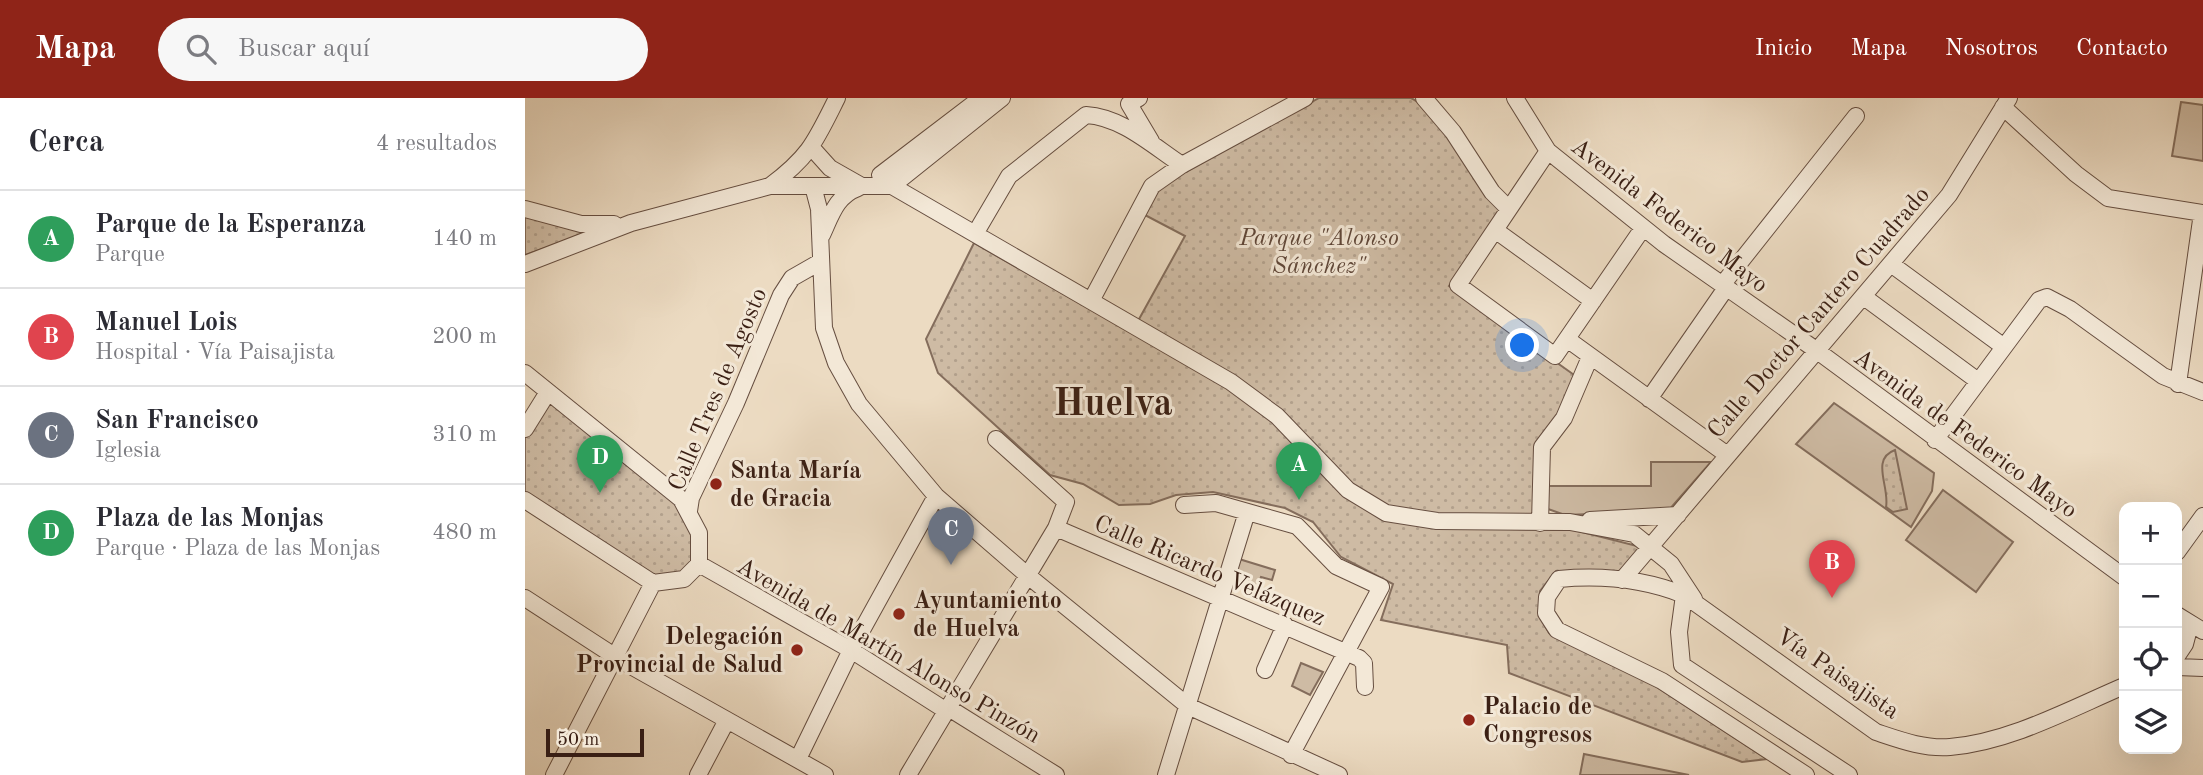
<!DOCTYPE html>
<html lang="es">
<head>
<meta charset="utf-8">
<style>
	body { margin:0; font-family:"Old Standard TT",serif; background:#f7f7f7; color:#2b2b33 }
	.controls { position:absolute; right:21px; bottom:21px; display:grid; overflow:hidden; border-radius:14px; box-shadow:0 7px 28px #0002 }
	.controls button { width:63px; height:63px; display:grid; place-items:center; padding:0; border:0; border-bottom:2px solid #e1e1e2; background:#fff; color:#2b2b33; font:35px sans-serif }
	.scale { position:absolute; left:21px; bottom:18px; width:98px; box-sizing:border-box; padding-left:7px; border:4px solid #3a1f14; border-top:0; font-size:19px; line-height:24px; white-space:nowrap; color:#3a1f14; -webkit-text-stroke:5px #f3e8d7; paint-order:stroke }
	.you { position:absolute; left:998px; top:248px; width:24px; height:24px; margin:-18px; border:5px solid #fff; border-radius:50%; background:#1a73e8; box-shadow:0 0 0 10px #1a73e833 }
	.badge { display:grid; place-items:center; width:46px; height:46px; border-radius:50%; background:#8f2418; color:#fff; font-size:23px; font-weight:700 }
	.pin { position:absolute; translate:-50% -58px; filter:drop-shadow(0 2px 4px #0008) }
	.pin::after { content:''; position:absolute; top:37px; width:24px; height:21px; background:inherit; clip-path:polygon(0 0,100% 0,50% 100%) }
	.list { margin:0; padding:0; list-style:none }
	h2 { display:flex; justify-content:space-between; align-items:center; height:91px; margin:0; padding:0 28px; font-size:30px }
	h2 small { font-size:23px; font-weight:400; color:#7c7c81 }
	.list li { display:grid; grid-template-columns:46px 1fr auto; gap:21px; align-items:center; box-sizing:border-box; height:98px; padding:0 28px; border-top:2px solid #e1e1e2 }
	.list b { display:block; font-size:26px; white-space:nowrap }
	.list p { margin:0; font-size:23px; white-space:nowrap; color:#7c7c81 }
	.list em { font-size:23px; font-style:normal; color:#7c7c81 }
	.icon { flex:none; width:38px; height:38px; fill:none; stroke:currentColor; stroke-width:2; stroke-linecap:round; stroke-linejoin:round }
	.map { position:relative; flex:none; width:1678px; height:677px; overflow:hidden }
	header { display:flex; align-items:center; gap:42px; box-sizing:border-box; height:98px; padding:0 35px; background:#8f2418; color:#fff }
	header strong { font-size:33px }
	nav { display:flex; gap:38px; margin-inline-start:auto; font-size:24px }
	.search { width:490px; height:63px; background:#f7f7f7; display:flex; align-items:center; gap:18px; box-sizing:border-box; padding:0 24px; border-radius:38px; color:#7c7c81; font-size:26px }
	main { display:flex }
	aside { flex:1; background:#fff }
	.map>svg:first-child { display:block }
	.green { fill:#cebba4; stroke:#846d5c; stroke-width:2 }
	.park { fill:url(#park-dots); stroke:#846d5c; stroke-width:2 }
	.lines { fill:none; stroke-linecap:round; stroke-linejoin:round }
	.minor-casing { stroke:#664e40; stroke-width:18 }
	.minor { stroke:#f3e8d7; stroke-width:16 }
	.poi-dot { fill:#8f2418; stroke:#f3e8d7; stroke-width:2.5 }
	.labels { text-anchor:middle; stroke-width:6; stroke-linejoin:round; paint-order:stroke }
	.street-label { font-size:24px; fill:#3a1f14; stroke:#f3e8d7 }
	.park-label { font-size:24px; font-style:italic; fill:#5f4638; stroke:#f3e8d7 }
	.poi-label { font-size:24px; font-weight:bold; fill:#3a1f14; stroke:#f3e8d7; text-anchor:start }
	.town-label { font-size:38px; font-weight:bold; fill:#3a1f14; stroke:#f3e8d7 }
</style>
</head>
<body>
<header>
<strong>Mapa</strong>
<div class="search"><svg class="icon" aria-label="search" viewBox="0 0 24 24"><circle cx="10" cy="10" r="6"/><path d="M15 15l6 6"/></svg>Buscar aquí</div>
<nav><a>Inicio</a><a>Mapa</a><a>Nosotros</a><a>Contacto</a></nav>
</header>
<main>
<aside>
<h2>Cerca<small>4 resultados</small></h2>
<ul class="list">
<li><span class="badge" style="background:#2e9e5b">A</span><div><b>Parque de la Esperanza</b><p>Parque</p></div><em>140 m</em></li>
<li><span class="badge" style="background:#e0444e">B</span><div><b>Manuel Lois</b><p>Hospital · Vía Paisajista</p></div><em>200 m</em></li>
<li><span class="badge" style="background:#6b7280">C</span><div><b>San Francisco</b><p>Iglesia</p></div><em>310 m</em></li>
<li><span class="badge" style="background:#2e9e5b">D</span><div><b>Plaza de las Monjas</b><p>Parque · Plaza de las Monjas</p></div><em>480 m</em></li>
</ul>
</aside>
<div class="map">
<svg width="1678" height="677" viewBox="0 0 1678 677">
	<defs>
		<pattern id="park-dots" width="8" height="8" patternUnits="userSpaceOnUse" patternTransform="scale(1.75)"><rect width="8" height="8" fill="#cebba4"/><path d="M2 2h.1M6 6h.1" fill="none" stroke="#b2a08c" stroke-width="1.8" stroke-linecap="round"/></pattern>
	</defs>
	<rect width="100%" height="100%" fill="#ecdbc2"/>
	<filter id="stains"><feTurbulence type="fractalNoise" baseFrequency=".00286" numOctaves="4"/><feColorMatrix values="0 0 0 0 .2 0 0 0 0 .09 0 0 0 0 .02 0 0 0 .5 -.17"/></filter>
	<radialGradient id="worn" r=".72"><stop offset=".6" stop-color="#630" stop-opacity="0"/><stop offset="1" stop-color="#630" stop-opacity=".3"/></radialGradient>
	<!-- green -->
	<path class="green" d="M1656 4 1678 7V63L1647 58Z
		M1309 305 1409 375 1407 393 1386 429 1271 346Z
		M1126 364H1186L1143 413 1040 417 1023 411V388H1126Z
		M1418 392 1488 444 1451 494 1381 442Z
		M714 461 750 472 747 482 736 479 732 490 708 482Z
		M776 565 798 574 785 597 767 588Z
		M1059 656 1164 677H1055Z"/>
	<!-- park -->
	<path class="park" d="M794 0H886C914 13 956 85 975 113L924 188 1052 279 1035 315 1011 349 1010 421 914 418 862 409 826 387 757 315 613 223 660 138 618 116 630 91Z
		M0 118H1L63 135 0 157Z
		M449 145 700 288 748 323 819 397 917 430 1049 432 1116 449 1094 474 1031 473 1015 493 1014 517 1024 535 1127 586 1242 661 1217 664 984 575 982 547 856 522 868 486 816 459 788 424 760 410 688 394 651 397 625 406 594 407 558 386 525 377 413 275 401 241Z
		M23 294 164 413 174 466 159 481 128 485 0 402V331Z
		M1370 352 1382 411 1368 414 1361 409C1365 389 1345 361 1370 352Z"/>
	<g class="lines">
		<defs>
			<path id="minor" d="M614 0 604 6 626 43
				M899 0 928 34 967 94 984 111
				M990 0 1023 53 1139 146 1291 252 1599 479
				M1478 9 1551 76 1583 100 1678 115
				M287 50 305 70 335 87
				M1023 53 933 187 1030 258 1118 130
				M363 71 367 88 706 284 752 318 823 392 861 415 912 423 1045 424 1109 436 1146 466 1169 501
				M355 77 456 0
				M245 88C285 58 290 44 312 0
				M288 88 294 111 299 230 311 265 334 306 411 398 502 477 663 608 814 677
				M367 88 477 0
				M0 111 56 126H89
				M970 132 1068 203
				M450 136 484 78 561 17C597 19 628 48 657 67
				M297 137C306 118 311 98 333 90
				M0 166 106 125 245 88H367
				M1366 166 1479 249
				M1197 187 1331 18
				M1339 199 1453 283
				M566 203 627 88 657 67 780 0
				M1042 241 1201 356
				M0 275 156 401 174 435V466L159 481 128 485 0 402
				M1653 286 1677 115
				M1124 301 1201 190
				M0 331 23 294
				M1410 342 1514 202 1522 199 1545 211 1638 278 1678 294
				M659 407 691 405 772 428 811 468 856 489 766 657
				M164 413 166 400 211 305 256 197 267 180 295 164
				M1065 422 1153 417
				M1015 425 1017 349 1039 320 1065 259
				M531 430 834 560 839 565 840 589
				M1652 454 1678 418
				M174 466 326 552 420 612H427L531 677
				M1097 482 1424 97 1484 0
				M1159 497 1154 534 1157 567 1324 677
				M0 500 97 563 300 677
				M1652 517 1678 533
				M1652 558 1660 546 1665 527
				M1652 569 1678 570
				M740 572 760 527
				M273 661 326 552 411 398
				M29 677 128 485
				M173 677 202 622
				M383 677 531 430 541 404 471 341
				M641 677 722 414
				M1281 677 1137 583 1032 532 1021 515 1022 499 1034 481C1077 477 1119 481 1159 497L1351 634C1375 642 1399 651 1425 649 1485 644 1545 611 1599 588"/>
		</defs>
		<!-- minor casing -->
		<use href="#minor" class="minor-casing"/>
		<!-- minor -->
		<use href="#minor" class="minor"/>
	</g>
	<!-- markers -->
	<g class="poi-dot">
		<circle cx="191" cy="386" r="7"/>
		<circle cx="374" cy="516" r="7"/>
		<circle cx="272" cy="552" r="7"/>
		<circle cx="944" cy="622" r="7"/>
	</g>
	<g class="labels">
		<!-- street labels -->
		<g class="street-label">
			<text transform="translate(1145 117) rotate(37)" y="8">Avenida Federico Mayo</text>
			<text transform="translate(1293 214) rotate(-49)" y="8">Calle Doctor Cantero Cuadrado</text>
			<text transform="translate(192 291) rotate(-67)" y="8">Calle Tres de Agosto</text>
			<text transform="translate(1441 335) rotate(36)" y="8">Avenida de Federico Mayo</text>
			<text transform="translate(685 472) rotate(23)" y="8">Calle Ricardo Velázquez</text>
			<text transform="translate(364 552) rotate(30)" y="8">Avenida de Martín Alonso Pinzón</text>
			<text transform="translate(1313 575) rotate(34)" y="8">Vía Paisajista</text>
		</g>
		<!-- park labels -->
		<g class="park-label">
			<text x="794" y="147">Parque "Alonso<tspan x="794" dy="28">Sánchez"</tspan></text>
		</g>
		<!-- poi labels -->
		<g class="poi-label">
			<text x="205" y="380">Santa María<tspan x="205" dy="28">de Gracia</tspan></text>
			<text x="388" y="510">Ayuntamiento<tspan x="388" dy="28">de Huelva</tspan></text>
			<text x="258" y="546" text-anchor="end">Delegación<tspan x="258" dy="28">Provincial de Salud</tspan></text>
			<text x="958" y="616">Palacio de<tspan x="958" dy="28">Congresos</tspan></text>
		</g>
		<!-- town labels -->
		<g class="town-label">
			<text x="588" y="317">Huelva</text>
		</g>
	</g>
	<rect width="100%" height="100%" filter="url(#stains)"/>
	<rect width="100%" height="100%" fill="url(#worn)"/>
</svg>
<div class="controls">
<button>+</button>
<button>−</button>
<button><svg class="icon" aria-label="locate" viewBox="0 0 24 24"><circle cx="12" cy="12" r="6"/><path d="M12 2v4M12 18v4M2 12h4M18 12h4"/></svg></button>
<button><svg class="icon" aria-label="layers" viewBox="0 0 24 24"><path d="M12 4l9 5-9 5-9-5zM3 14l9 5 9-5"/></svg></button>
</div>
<div class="scale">50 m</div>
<div class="you"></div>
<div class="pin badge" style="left:774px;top:402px;background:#2e9e5b">A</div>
<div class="pin badge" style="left:1307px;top:500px;background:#e0444e">B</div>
<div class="pin badge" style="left:426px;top:467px;background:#6b7280">C</div>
<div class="pin badge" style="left:75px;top:395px;background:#2e9e5b">D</div>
</div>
</main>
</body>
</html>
